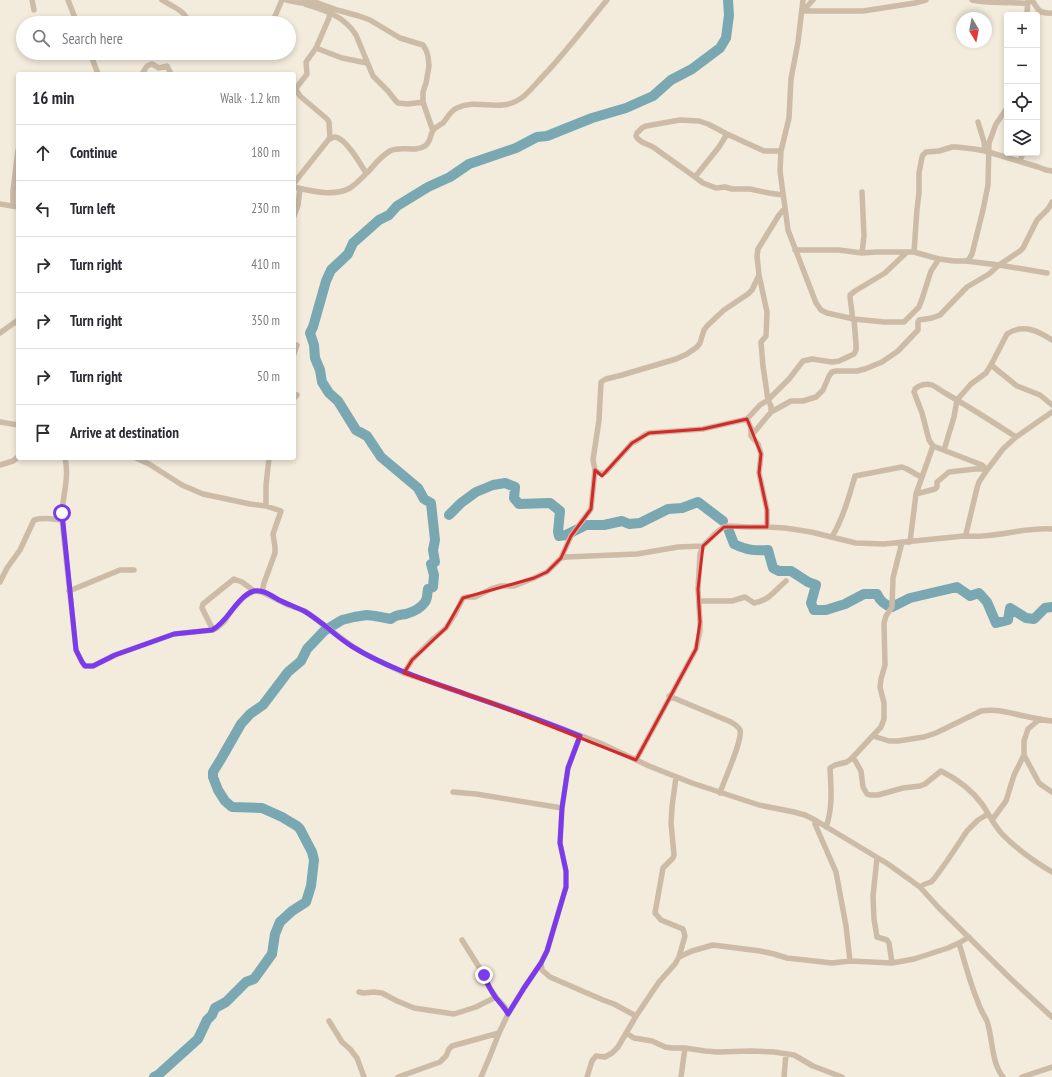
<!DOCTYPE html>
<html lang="en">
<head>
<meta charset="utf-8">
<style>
	body { margin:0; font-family:"PT Sans Narrow",sans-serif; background:#f2f2f3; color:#2b2b33 }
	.controls { position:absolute; right:12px; top:12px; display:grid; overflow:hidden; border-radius:4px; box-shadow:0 2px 6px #0003 }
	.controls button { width:36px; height:36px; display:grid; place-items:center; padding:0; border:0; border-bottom:1px solid #e1e1e2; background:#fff; color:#2b2b33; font:20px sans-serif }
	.compass { position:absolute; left:956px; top:12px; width:36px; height:36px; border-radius:50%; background:#fff; box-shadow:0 2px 6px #0003; rotate:170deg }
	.stop { position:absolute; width:12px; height:12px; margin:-9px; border:3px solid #7c3aed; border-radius:50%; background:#fff }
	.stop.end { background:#7c3aed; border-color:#fff; box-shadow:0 1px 4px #0008 }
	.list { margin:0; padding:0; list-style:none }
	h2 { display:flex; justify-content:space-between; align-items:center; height:52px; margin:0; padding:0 16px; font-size:17px }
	h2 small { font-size:13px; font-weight:400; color:#7c7c81 }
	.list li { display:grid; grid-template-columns:26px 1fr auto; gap:12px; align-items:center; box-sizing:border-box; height:56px; padding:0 16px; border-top:1px solid #e1e1e2 }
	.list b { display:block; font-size:15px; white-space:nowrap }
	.list em { font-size:13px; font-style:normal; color:#7c7c81 }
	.icon { flex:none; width:22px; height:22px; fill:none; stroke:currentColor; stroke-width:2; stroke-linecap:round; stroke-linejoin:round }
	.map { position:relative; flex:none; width:1052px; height:1077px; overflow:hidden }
	.search { position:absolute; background:#fff; box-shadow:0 2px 6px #0003; left:16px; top:16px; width:280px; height:44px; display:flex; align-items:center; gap:10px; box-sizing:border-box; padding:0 14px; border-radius:22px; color:#7c7c81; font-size:15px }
	.panel { position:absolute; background:#fff; box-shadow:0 2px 6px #0003; left:16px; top:72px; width:280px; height:388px; border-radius:4px }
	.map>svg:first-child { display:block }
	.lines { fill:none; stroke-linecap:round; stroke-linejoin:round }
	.river { stroke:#79a8b2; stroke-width:10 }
	.street { stroke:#ccbca7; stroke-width:5.5 }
	.route { stroke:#7c3aed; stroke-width:5 }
	.marked { fill:none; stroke:#d62828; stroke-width:3; stroke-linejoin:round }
</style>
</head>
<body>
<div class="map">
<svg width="1052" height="1077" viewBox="0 0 1052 1077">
	<rect width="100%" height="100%" fill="#f3ebdc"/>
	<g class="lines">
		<!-- river -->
		<path class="river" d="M449 515 461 503 476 492 493 485 505 483 515 487 514 498 519 504 550 503 560 511 558 532 559 536 566 535 586 525H604L622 521 629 524 640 523 668 509 682 508 698 502 723 521
			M729 531 734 544C747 550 754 551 768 550L773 568 779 571H791L808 582 816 585 811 603 814 610H826L845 604 864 594H877C880 601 884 605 892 607L910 598 957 587 970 596 979 593 987 602 996 623 1008 620 1010 608 1026 618 1034 619 1045 608 1052 607
			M154 1077 158 1075 198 1039 207 1020 212 1015 215 1008 226 1002 246 982 254 979 272 954 275 934 280 922 292 911 306 902 311 886 314 860 312 852 300 829 297 826 282 817 262 808 232 807 225 801 218 790 213 777V772L221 759 241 724 250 714 263 705 288 672 301 661 307 649 324 631 342 620 354 617 367 615 375 616 391 619C396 614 400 615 406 614 413 612 421 608 425 602 428 598 427 593 428 589L433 587 434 575 431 564 435 562 433 550 435 540 431 503 424 499 418 488 381 457 367 436 356 430 338 401 329 393 322 382 320 370 315 358 314 345 310 333 313 327 326 281 331 270 348 254 353 243 379 220 389 215 397 206 428 187 450 177 469 164 516 148 537 137 547 136 592 118 626 108 653 96 671 80 692 69 720 48 726 38 729 15 728 0"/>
		<!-- street -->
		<path class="street" d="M32 0 34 10
			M68 0 77 23
			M162 0C173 7 185 10 189 23
			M286 0 301 3 312 2 318 3 337 10 359 16 370 20 400 38 423 45 426 50 428 56 429 66 426 83 423 92V102L433 131
			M803 0 798 42 791 79 789 118 781 151 780 171 788 230 816 303 821 310 827 313 854 319 884 322H904L919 307 922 299 931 271 939 259
			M972 0C990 4 1009 1 1028 4
			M1032 0C1038 10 1040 14 1052 13
			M305 4C325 10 344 16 356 35L373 76 388 91 395 100 398 103 408 104 423 102
			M330 10 329 18 316 48 306 62 307 74 297 87 296 90 300 96 327 119 329 122 330 139
			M803 11H863L915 3 926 0
			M803 11 813 0
			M1026 15 1027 12 1028 0
			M1035 15 1041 12
			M272 23 282 0
			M316 48 342 58 367 63
			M90 53 98 74
			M259 54V53
			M142 74 147 66 152 64 159 68 167 66 171 74
			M978 122 984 142 985 151
			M781 151H764L727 134 708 124 699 121 680 120 646 126 642 128 637 133 636 136 638 139 642 142 653 147 695 177 703 183 716 188 725 187 732 189H750L769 193 783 195
			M1020 161 1023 153
			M695 177 719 147 727 134
			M294 183 329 139C331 138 333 137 335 137 346 138 361 165 366 173
			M294 187C311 191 334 197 350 188 357 184 362 177 368 172 375 164 381 156 390 151 401 145 414 153 425 146 431 142 430 135 433 130 436 127 440 125 443 123 448 117 450 111 457 108 480 97 501 115 524 96 532 89 539 80 547 72 568 49 587 24 607 0
			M862 192 864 236 862 253
			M0 204 18 207
			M13 206V191L18 150
			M294 216 298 205 300 189
			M795 250H839L862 253 876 252H914L939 259 954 261H966L969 259 972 254 983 210 988 185 989 143 996 124 1007 108
			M914 252 917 209 919 193V173L922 157 923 155 926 152 939 151 952 147H957L974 149 985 151 1038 167 1046 170 1052 171
			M966 261 999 265 1047 273
			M852 319C853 311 850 304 850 295L855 291 885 273 906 253
			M0 333 18 320
			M294 354 297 345
			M991 365 1017 386 1040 395 1052 405
			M294 398 297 395
			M771 412V406L768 400 763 366 761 342 766 336 767 312 759 275 757 256 758 249 779 215 785 208
			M747 419 751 428V436L758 444 761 454 759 473 767 510V527
			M0 422 18 425
			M751 436 771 412 791 401H803L816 397 823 390 829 376 832 372 836 371H857L865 369 882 362 898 351 918 330V322L919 320 932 318 940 315 967 287 989 274 999 265 1020 251 1023 248 1037 220 1048 209 1052 202
			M944 450 954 417 957 400 971 384 986 373 991 365 1007 334C1023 323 1038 331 1052 340
			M65 458C70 480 61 499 62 520L76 650 82 662 85 666H93L115 655 174 634 213 630 217 628 224 622 232 610 244 597 254 591 262 592 288 605 305 611 352 646 367 655 404 673 521 713 600 743 649 766 692 783 759 805 794 812 805 815 815 820 888 864 920 887 938 907 1012 980 1052 1017
			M136 458 149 464 182 485 203 494 250 504 266 506 281 511 273 534 275 547V553L264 583 262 592
			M0 465 13 461 18 457
			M986 469 982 465 933 446 929 440 922 413 914 392 915 389C919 385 926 383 932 385 935 386 941 391 945 393 969 407 993 422 1016 437
			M595 470C599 474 601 474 606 472L632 443C639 441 642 435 649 433L703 429 747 419 760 405 768 400 789 379 803 361 812 359 832 362 839 361 854 354 856 350V344L854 319
			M916 494 935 489 937 487V482L949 472 975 469H987
			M266 506V485L269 458
			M964 536 966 534 977 488 979 482 987 470 1003 449 1016 437 1052 412
			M832 537C843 518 849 497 855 476L902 467 907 469 921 477
			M910 542 916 494 933 446
			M561 558 571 536 591 509 595 470 593 460 599 420 601 382 606 379 622 375 676 359 687 354 697 347 700 343 704 330 708 325 724 310 748 294 752 290 759 275
			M0 582 7 568 20 550 34 520C45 517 51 519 62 520
			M69 591 120 570H134
			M699 601H732L745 597 754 603C770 600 774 591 786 581
			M213 630 202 608 203 604 234 579 242 582 254 591
			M404 673 412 660 433 639 446 628 455 614 463 598 466 597H475L491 589 501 586H514L534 578 547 572 561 558 566 557 637 554 678 547 703 546
			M669 696 731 722C734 724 738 726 740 730 743 740 724 780 720 793
			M873 736 889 741H898L924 737 936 733 981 711C999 708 1012 714 1029 717 1037 719 1044 720 1052 721
			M1024 755 1039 783 1043 786 1052 792
			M853 757 861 771 863 787 867 794 870 795H878L903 788 920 786 925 784 941 771C957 779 971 789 982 804 989 814 994 826 1003 835 1017 849 1035 862 1052 872
			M636 760 696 649 700 631V622L698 589 700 554 703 546 717 532 724 527 730 526 748 527H767L785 528 811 532 856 543 884 544 964 536C993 539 1022 527 1052 529
			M453 792 476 794 562 808
			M815 820V824L836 872 846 926 850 961
			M992 820 1006 801 1014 775 1024 755V741L1028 729 1040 719
			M826 827C833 808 831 788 830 768L835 765 847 762 853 757 881 727 884 719V703L880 687 881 679 885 665 884 623 886 616 892 607 893 578 902 542
			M877 858 873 896 874 919 877 937 887 940 889 943 892 963
			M920 887 925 884 931 882 934 879 947 861 967 831 978 820 988 814
			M462 940 484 975 487 984 496 997 505 1007 508 1014
			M959 943C965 963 970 983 978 1002 980 1009 984 1015 987 1021 993 1039 991 1062 1003 1077
			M679 957 692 951 713 945 760 951 774 954 787 958 832 963 850 961 892 963 914 959 948 948 959 943 969 937
			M541 963 542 970 550 977 603 1000 614 1004 636 1016
			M359 992 363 993 374 992 382 993 397 1001 414 1008 454 1014 476 1007 496 997
			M329 1021 342 1042 350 1049 357 1058 364 1077
			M626 1033 634 1038 652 1041 665 1047 672 1048H685L705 1051 718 1052 751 1051 774 1052 794 1055 813 1066 842 1077
			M398 1077 440 1062 446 1056 449 1049 452 1046 499 1033
			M481 1077 490 1056 499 1033 508 1014 524 988 541 963 547 951 566 887V871L560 843 562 808 568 768 580 736
			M587 1077 592 1061 596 1056 605 1057 612 1053 618 1047 636 1016 659 982 675 964 679 957 685 936 683 929 661 920 655 913 663 868 673 858 674 855 671 823 672 807 676 777
			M681 1077 685 1048
			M784 1077 786 1054
			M1022 1077 1052 1067"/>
	</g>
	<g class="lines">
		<!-- route -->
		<path class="route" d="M62 513 76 650 82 662 85 666H93L115 655 174 634 212 630C228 622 237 596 254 591 263 589 272 596 279 600 287 604 296 607 304 611 322 621 336 637 353 647 389 669 429 681 468 695 506 708 543 721 580 736L568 768 562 808 560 843 566 871V887L547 951 541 963 524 988 508 1014C505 1008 501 1004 496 998 491 991 487 983 484 975"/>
	</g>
	<!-- marked area -->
	<path class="marked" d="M747 419 761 454 759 473 767 510V527H724L703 546 698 589 700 622 696 649 636 760 492 703 404 673 412 660 446 628 463 598 534 578 547 572 561 558 571 536 591 509 595 470 602 476 632 443 649 433 703 429Z"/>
</svg>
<div class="controls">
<button>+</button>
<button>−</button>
<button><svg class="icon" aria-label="locate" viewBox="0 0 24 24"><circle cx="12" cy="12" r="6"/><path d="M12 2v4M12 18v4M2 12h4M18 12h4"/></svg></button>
<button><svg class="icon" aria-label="layers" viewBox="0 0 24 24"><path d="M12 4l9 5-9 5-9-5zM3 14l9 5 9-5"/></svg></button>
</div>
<svg class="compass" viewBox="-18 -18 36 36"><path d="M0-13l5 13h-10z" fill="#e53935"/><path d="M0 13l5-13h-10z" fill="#7c7c81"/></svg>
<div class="stop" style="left:62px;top:513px"></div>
<div class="stop end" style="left:484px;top:975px"></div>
<div class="search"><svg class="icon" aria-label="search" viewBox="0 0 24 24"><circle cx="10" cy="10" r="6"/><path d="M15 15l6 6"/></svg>Search here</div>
<section class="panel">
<h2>16 min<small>Walk · 1.2 km</small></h2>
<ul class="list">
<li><svg class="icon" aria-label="ahead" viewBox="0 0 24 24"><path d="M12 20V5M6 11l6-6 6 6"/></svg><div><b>Continue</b></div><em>180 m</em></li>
<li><svg class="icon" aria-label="left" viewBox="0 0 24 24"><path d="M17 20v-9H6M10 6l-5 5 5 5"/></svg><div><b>Turn left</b></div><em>230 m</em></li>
<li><svg class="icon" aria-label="right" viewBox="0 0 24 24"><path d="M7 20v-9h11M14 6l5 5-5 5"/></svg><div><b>Turn right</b></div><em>410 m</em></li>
<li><svg class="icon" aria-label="right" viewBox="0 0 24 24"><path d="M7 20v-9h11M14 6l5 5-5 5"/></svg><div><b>Turn right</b></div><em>350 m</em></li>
<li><svg class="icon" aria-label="right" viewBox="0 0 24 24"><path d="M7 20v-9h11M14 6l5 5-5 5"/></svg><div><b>Turn right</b></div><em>50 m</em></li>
<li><svg class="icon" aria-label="arrive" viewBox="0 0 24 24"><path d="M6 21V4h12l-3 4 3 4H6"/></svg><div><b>Arrive at destination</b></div></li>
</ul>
</section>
</div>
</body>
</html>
